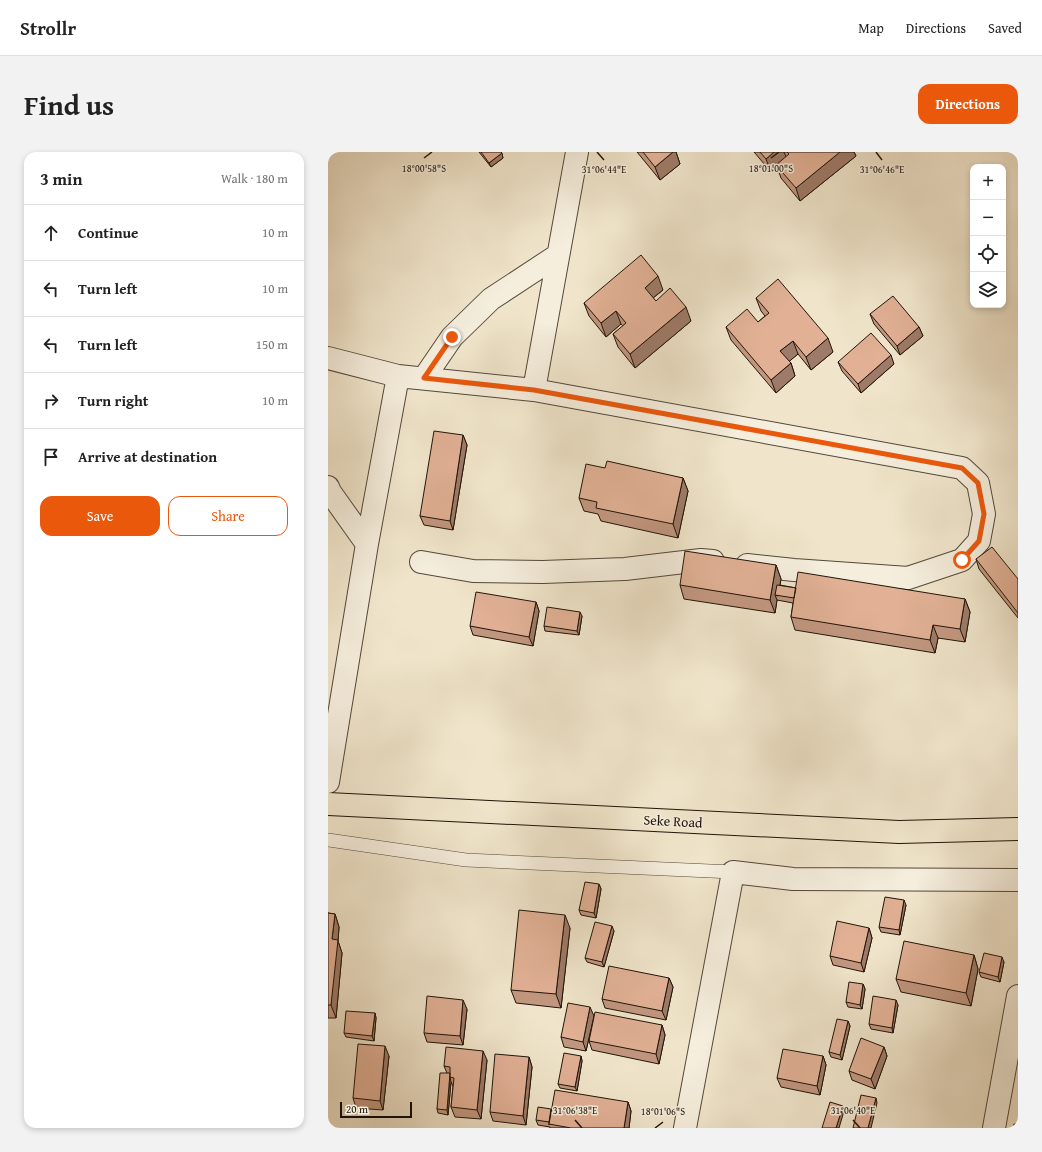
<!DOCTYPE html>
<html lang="en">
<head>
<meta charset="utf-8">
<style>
	body { margin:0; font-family:"Gentium Book Plus",serif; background:#f2f2f2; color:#222 }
	.controls { position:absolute; right:12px; top:12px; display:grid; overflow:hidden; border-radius:8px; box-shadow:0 2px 6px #0003 }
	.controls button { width:36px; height:36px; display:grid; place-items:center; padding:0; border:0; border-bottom:1px solid #e0e0e0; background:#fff; color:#222; font:20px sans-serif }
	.scale { position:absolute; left:12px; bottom:10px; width:72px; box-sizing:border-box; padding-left:4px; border:2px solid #201409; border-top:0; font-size:11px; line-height:14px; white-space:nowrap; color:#201409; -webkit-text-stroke:3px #f5eedd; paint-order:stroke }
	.stop { position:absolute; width:12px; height:12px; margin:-9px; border:3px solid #ea580c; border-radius:50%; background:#fff }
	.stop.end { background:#ea580c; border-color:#fff; box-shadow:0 1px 4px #0008 }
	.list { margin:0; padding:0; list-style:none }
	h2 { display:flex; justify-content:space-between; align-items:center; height:52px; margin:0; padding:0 16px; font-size:17px }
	h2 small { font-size:13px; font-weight:400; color:#767676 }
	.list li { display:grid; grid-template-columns:26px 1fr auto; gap:12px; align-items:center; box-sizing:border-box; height:56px; padding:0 16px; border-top:1px solid #e0e0e0 }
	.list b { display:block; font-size:15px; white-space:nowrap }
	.list em { font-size:13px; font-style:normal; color:#767676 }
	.actions { display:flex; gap:8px; padding:12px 16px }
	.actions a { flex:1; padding:9px 0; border:1px solid #ea580c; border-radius:12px; text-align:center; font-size:14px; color:#ea580c }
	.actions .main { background:#ea580c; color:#fff }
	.icon { flex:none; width:22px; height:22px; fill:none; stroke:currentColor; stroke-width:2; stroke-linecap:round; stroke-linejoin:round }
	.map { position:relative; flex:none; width:690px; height:976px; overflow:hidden; border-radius:12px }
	header { display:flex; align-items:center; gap:24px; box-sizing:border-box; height:56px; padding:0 20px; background:#fff; border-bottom:1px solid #e0e0e0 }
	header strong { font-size:19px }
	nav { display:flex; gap:22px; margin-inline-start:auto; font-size:14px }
	.intro { display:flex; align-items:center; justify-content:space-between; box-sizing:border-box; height:96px; padding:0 24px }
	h1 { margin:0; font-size:28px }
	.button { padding:10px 18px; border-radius:12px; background:#ea580c; color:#fff; font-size:14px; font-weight:700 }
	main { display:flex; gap:24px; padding:0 24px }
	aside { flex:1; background:#fff; border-radius:12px; box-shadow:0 2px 6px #0003 }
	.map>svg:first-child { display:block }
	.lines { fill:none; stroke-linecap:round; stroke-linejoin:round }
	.lane-casing { stroke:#54483a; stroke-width:14 }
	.street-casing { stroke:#54483a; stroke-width:24 }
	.primary-casing { stroke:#201409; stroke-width:24 }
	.lane { stroke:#f5eedd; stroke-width:13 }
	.street { stroke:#f5eedd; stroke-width:22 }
	.primary { stroke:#f0e5cb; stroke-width:22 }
	.wall { fill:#c29780; stroke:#201409 }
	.shaded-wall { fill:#9e7b68; stroke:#201409 }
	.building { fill:#e1b095; stroke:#201409 }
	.route { stroke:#ea580c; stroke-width:5 }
	.ticks { fill:none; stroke:#201409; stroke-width:1.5 }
	.labels { text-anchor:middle; stroke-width:3; stroke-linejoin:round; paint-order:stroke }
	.street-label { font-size:14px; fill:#201409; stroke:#f5eedd }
	.ticks-label { font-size:10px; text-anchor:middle; fill:#201409; stroke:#f5eedd; stroke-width:3; stroke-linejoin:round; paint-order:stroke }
</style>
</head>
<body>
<header>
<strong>Strollr</strong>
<nav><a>Map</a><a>Directions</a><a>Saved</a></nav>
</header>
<div class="intro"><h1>Find us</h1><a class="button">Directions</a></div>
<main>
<aside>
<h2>3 min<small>Walk · 180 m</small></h2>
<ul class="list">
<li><svg class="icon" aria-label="ahead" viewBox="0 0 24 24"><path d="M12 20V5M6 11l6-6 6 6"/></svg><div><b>Continue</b></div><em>10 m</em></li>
<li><svg class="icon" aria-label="left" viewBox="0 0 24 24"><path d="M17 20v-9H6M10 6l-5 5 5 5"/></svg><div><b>Turn left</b></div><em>10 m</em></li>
<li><svg class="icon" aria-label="left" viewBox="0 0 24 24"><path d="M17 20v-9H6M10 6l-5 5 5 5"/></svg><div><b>Turn left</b></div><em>150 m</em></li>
<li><svg class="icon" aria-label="right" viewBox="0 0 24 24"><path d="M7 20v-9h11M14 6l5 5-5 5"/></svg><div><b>Turn right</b></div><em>10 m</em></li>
<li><svg class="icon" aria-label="arrive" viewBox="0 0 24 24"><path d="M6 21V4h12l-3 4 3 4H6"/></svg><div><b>Arrive at destination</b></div></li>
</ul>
<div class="actions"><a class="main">Save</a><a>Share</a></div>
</aside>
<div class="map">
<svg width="690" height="976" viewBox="0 0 690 976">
	<rect width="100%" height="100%" fill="#f0e5cb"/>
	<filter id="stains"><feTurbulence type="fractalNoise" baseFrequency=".005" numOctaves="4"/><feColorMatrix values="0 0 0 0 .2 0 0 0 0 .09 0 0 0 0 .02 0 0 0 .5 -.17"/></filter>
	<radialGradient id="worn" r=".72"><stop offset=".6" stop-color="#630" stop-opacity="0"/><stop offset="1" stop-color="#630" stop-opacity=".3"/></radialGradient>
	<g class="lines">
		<defs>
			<path id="lane" d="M0 688 138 708 405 720"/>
			<path id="street" d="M0 206 70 224 206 238 634 316 650 331 656 362 651 389 634 408 580 426 466 418 419 413
				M96 226 124 185 163 147 230 103
				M206 238 249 0
				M0 335 2 340 39 392
				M93 410 145 419 215 420 297 417 373 408 385 409
				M0 630 39 392 70 224
				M357 976 405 720 465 727 690 728
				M666 976 690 844"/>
			<path id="primary" d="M0 652 571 680 690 677"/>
		</defs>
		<!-- lane casing -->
		<use href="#lane" class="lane-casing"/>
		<!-- street casing -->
		<use href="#street" class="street-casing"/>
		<!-- primary casing -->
		<use href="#primary" class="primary-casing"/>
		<!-- lane -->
		<use href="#lane" class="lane"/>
		<!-- street -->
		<use href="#street" class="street"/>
		<!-- primary -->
		<use href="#primary" class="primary"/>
	</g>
	<!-- wall -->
	<path class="wall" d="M151 0H173L175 6 163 15Z
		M309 0H348L352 12 332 28Z
		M426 0H526L528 4 472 49 453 26 449 15 443 20Z
		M335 138 325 146 328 149 363 169 307 216 290 195 285 182 295 174 293 172 278 185 261 164 256 151Z
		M428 146 505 200 483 218 470 202 461 209 463 211 467 224 448 241 403 188 398 175 430 170 437 164 433 159Z
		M542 162 591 175 595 184 572 203 546 172Z
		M510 210 566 212 533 241 514 219Z
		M135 283 139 293 125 378 96 373 92 364Z
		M277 316 355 326 360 339 350 386 273 369 270 362 256 359 251 346Z
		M648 407 690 427V466L651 417Z
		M448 413 453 427 452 433 468 436 637 447 642 460 637 490 610 486 607 501 467 478 463 465 465 451 449 448 447 461 356 447 352 433Z
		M208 450 211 459 205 494 145 483 142 474Z
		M254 464 251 483 217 479 216 474Z
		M271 732 273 737 268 766 253 763 251 758Z
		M578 753 572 783 553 780 551 775Z
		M0 761 7 762 11 775 10 789 14 801 8 866H0Z
		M242 776 233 856 188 851 183 838Z
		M541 776 544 786 536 820 505 813 502 804Z
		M286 779 276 815 259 810 257 806Z
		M646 803 650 817 643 854 573 840 568 827Z
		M676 810 672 830 653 825 651 820Z
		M341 826 345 835 338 868 277 856 274 847Z
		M535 832 537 837 534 857 520 855 518 850Z
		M570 853 565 881 543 877 541 872Z
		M139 857 135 893 99 890 96 881Z
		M47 861 48 866 46 889 18 885 16 881Z
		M266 864 258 899 236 895 233 885Z
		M520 869 522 874 514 908 503 905 501 900Z
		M334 873 337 883 331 912 264 898 261 889Z
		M556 895 559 904 547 937 524 928 521 919Z
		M61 904 55 958 28 956 25 946Z
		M253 904 254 909 249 939 232 936 230 932Z
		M495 904 498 913 492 943 453 935 449 926Z
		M201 905 204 915 198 973 165 969 162 960Z
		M159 908 153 967 127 965 123 955 125 934 123 930 120 963 110 961 109 957 119 921 116 914Z
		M300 950 303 959 301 976H222V975L210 973 208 968 224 959Z"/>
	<!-- shaded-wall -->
	<path class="shaded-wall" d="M345 0H348L352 12 332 28 327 15Z
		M446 0H456L459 7 448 13 449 15 443 20 438 7Z
		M512 0H526L528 4 472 49 468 36Z
		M174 1 175 6 163 15 161 11Z
		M330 124 335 138 321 149 317 136Z
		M358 155 363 169 307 216 302 202Z
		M288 159 293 172 278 185 273 171Z
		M591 175 595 184 572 203 569 194Z
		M500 186 505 200 483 218 478 205Z
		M465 189 470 202 457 213 452 199Z
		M563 203 566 212 533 241 530 232Z
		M463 211 467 224 448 241 443 228Z
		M135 283 139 293 125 378 122 369Z
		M355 326 360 339 350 386 345 372Z
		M448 413 453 427 450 444 447 443 449 448 447 461 442 448Z
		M637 447 642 460 637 490 632 477Z
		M208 450 211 459 205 494 201 485Z
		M252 460 254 464 251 483 249 479Z
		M605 473 610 486 607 501 602 488Z
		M271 732 273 737 268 766 266 761Z
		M576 748 578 753 572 783 571 778Z
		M7 762 11 775 10 789 14 801 8 866 3 853 4 787Z
		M237 763 242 776 233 856 228 842Z
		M284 774 286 779 276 815 274 810Z
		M541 776 544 786 536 820 533 811Z
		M646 803 650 817 643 854 638 841Z
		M674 805 676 810 672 830 670 825Z
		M341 826 345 835 338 868 334 859Z
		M535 832 537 837 534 857 532 853Z
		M135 848 139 857 135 893 132 884Z
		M568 848 570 853 565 881 564 876Z
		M262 855 266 864 258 899 255 890Z
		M47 861 48 866 46 889 44 884Z
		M520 869 522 874 514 908 512 903Z
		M334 873 337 883 331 912 328 902Z
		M57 894 61 904 55 958 52 949Z
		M556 895 559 904 547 937 543 927Z
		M155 899 159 908 153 967 149 958Z
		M253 904 254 909 249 939 247 935Z
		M495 904 498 913 492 943 489 934Z
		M201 905 204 915 198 973 195 964Z
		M122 925 123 930 120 963 119 958Z
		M548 946 549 951 543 976H540Z
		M300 950 303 959 301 976H296Z
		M515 954 516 959 511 976H508Z
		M223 957 225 961 221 973V970Z"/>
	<!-- building -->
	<path class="building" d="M153 0H173L174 1 161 11Z
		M315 0H345L327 15Z
		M432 0H446L438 7Z
		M459 0H512L468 36 448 13 461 2Z
		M313 103 330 124 317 136 328 149 342 136 358 155 302 202 285 182 298 171 288 159 273 171 256 151Z
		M450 127 500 186 478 205 465 189 452 199 463 211 443 228 398 175 419 157 430 170 441 161 428 146Z
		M565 144 591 175 569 194 542 162Z
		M543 181 563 203 530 232 510 210Z
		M106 279 135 283 122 369 92 364Z
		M279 309 355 326 345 372 268 356 269 350 251 346 258 312 277 316Z
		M664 395 690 427V461L648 407Z
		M357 399 448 413 442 448 352 433Z
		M470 420 637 447 632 477 605 473 602 488 463 465Z
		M449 433 468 436 466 446 447 443Z
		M148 440 208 450 201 485 142 474Z
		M219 455 252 460 249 479 216 474Z
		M257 730 271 732 266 761 251 758Z
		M557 745 576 748 571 778 551 775Z
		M191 758 237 763 228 842 183 838Z
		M0 761 7 762 4 787 10 788 3 853H0Z
		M509 769 541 776 533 811 502 804Z
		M267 770 284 774 274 810 257 806Z
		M576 789 646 803 638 841 568 827Z
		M656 801 674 805 670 825 651 820Z
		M281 814 341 826 334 859 274 847Z
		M521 830 535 832 532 853 518 850Z
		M99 844 135 848 132 884 96 881Z
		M545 844 568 848 564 876 541 872Z
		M240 851 262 855 255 890 233 885Z
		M18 859 47 861 44 884 16 881Z
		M267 860 334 873 328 902 261 889Z
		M509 867 520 869 512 903 501 900Z
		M533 886 556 895 543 927 521 919Z
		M30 892 57 894 52 949 25 946Z
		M118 895 155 899 149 958 123 955 126 926 122 925V915L116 914Z
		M455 897 495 904 489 934 449 926Z
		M236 901 253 904 247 935 230 932Z
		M167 902 201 905 195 964 162 960Z
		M112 921H122L119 958 109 957Z
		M227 938 300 950 296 976H243L221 972Z
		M533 943 548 946 540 976H525Z
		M502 950 515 954 508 976H494Z
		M210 955 223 957 221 970 208 968Z
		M686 972H690V976H685Z"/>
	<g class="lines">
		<!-- route -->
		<path class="route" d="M124 185 96 226 206 238 634 316 650 331 656 362 651 389 634 408"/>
	</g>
	<!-- ticks -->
	<path class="ticks" d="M269 0 276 8M548 0 554 8M96 6 104 0M443 6 451 0M247 968 254 976M525 968 532 976M327 976 335 970"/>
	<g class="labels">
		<!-- street labels -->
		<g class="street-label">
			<text transform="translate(345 669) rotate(3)" y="5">Seke Road</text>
		</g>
	</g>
	<g class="ticks-label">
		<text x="96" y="20">18°00'58"S</text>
		<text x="443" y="20">18°01'00"S</text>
		<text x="276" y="21">31°06'44"E</text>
		<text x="554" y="21">31°06'46"E</text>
		<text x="247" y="962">31°06'38"E</text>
		<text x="525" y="962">31°06'40"E</text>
		<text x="335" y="963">18°01'06"S</text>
	</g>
	<rect width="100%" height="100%" filter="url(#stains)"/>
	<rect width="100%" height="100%" fill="url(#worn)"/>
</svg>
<div class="controls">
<button>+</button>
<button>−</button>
<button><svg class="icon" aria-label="locate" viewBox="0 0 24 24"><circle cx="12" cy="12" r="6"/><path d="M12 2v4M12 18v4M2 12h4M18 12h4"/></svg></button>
<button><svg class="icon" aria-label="layers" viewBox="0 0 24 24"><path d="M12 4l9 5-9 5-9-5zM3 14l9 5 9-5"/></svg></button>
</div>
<div class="scale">20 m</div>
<div class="stop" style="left:634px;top:408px"></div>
<div class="stop end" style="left:124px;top:185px"></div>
</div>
</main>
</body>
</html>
